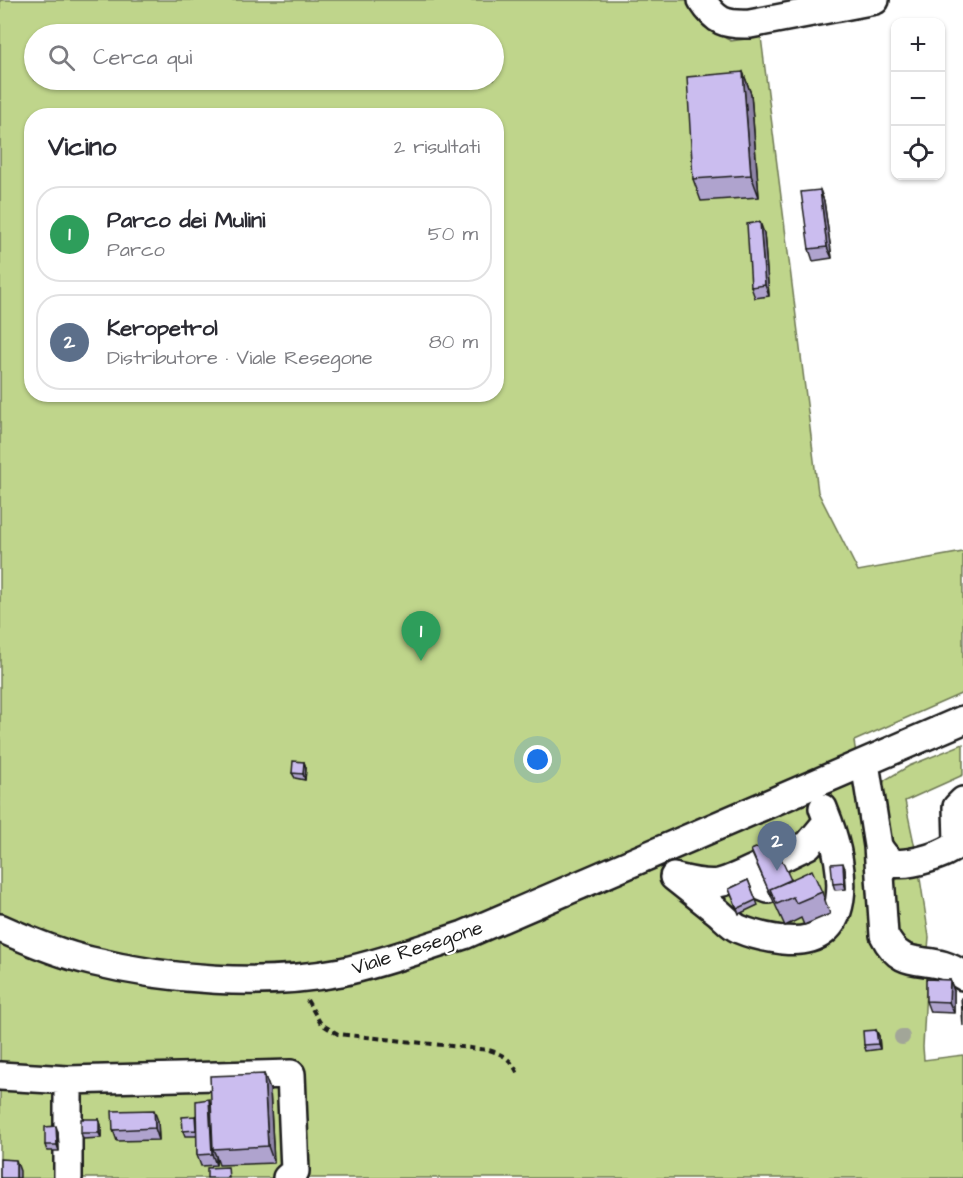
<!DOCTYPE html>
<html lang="it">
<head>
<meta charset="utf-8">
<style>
	body { margin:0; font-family:"Architects Daughter",sans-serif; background:#f7f7f7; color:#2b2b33 }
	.controls { position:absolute; right:18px; top:18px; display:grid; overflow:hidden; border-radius:12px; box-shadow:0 2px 4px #0004 }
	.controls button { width:54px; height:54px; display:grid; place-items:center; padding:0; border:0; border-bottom:2px solid #e1e1e2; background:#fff; color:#2b2b33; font:30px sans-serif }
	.you { position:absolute; left:538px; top:760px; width:21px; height:21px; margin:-15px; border:4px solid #fff; border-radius:50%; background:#1a73e8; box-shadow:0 0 0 9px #1a73e833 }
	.badge { display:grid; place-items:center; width:39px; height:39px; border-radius:50%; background:#1a73e8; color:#fff; font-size:20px; font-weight:700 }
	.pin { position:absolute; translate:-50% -50px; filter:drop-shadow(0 2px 3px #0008) }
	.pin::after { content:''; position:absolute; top:32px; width:21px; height:18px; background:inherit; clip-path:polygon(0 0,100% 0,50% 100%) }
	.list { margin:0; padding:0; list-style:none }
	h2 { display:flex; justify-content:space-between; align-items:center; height:78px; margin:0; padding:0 24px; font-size:26px }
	h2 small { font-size:20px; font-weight:400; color:#7c7c81 }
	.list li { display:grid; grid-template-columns:39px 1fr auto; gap:18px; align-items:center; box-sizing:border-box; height:96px; margin:0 12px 12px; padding:0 12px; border:2px solid #e1e1e2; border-radius:24px }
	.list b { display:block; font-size:22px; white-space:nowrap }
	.list p { margin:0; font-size:20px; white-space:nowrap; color:#7c7c81 }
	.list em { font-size:20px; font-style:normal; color:#7c7c81 }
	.icon { flex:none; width:33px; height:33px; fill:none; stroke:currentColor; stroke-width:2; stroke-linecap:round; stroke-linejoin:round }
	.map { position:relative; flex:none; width:963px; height:1178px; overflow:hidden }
	.search { position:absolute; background:#fff; box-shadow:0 2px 4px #0004; left:24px; top:24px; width:480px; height:66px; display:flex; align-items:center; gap:15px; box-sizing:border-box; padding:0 21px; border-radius:33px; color:#7c7c81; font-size:22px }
	.panel { position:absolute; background:#fff; box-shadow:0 2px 4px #0004; left:24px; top:108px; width:480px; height:294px; border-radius:24px }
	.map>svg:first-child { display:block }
	.green { fill:#bfd58b; stroke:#6e7854; stroke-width:1.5; fill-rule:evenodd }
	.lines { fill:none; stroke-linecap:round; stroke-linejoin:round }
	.minor-casing { stroke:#1c1c1c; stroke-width:32 }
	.path { stroke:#1c1c1c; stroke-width:4; stroke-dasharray:6 4.5; stroke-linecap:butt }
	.minor { stroke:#fff; stroke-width:27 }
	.tree { fill:#a2a698 }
	.wall { fill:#afa3ce; stroke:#1c1c1c; stroke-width:1.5 }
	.shaded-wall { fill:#8e84a7; stroke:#1c1c1c; stroke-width:1.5 }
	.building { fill:#cbbdef; stroke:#1c1c1c; stroke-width:1.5 }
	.labels { text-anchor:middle; stroke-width:4.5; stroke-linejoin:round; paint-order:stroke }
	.street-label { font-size:20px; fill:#1c1c1c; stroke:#fff }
</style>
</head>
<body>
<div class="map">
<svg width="963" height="1178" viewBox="0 0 963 1178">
	<rect width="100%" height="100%" fill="#fff"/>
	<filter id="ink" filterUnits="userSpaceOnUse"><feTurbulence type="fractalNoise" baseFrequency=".0167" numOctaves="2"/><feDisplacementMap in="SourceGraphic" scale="12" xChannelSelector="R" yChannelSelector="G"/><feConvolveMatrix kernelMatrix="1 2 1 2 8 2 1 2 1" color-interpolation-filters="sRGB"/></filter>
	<g filter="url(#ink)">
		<!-- green -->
		<path class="green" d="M0 0H687L704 27 731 41 761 37 818 492 858 571 963 552V693L854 741 864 804 873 926 927 969 923 1047 924 1060 963 1055V1178H0ZM34 34H494V80H34ZM32 116H496V394H32Z
			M963 744V775L905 801 915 848 894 851 889 848 883 784 885 780 909 766Z
			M919 872 929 937 928 949H914L895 938C894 926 888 888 896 880 901 874 912 873 919 872Z"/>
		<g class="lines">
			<defs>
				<path id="minor" d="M702 0C716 22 725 25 750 24L875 0
					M865 763 878 846 884 935C904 976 931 950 963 976
					M878 846C882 853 887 860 895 863 908 866 952 854 958 842L957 807 963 801
					M781 858 808 845 828 821 823 808
					M674 877C689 889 703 900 718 912 724 917 731 925 739 929 753 935 768 938 783 940 857 948 845 867 828 821
					M738 877 768 889
					M677 878C718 888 720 885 758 867
					M0 928C29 941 60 954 91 961 168 980 262 987 341 972 383 963 424 948 464 935L963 720
					M0 1076 68 1080 291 1074 295 1171 287 1178
					M68 1178V1080"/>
			</defs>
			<!-- minor casing -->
			<use href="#minor" class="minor-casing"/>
			<!-- path -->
			<path class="path" d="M307 1000 321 1024 338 1034 489 1050C504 1055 511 1059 518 1074"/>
			<!-- minor -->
			<use href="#minor" class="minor"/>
		</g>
		<!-- trees -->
		<circle class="tree" cx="902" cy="1037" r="8"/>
		<!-- wall -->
		<path class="wall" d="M743 72 751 94 759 197 701 201 693 179Z
			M820 190 824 201 832 258 813 261 809 249Z
			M764 233 769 296 755 298 751 287Z
			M304 762 306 768 305 780 295 778 292 773Z
			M753 856 791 880 822 892 830 914 804 925 801 918 785 926Z
			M845 869 846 889 835 890 833 884Z
			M748 880 758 905 739 914 729 889Z
			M950 980 954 991V1013L930 1012 926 1001Z
			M876 1030 879 1036 880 1049 866 1051 864 1045Z
			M264 1074 270 1090 274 1163 219 1165 216 1156V1165L201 1166 197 1155V1136H185L183 1131 195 1116 211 1105Z
			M99 1119 101 1125V1138L83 1139 81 1133Z
			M158 1121 159 1140 117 1141 113 1130Z
			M58 1132 59 1151H47L45 1145Z"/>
		<!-- shaded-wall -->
		<path class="shaded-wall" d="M743 72 751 94 759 197 751 175Z
			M820 190 824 201 832 258 827 247Z
			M760 222 764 233 769 296 765 285Z
			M304 762 306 768 305 780 303 774Z
			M843 863 845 869 846 889 844 883Z
			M950 980 954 991V1013L949 1002Z
			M876 1030 879 1036 880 1049 878 1044Z
			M264 1074 270 1090 274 1163 268 1146Z
			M209 1099 213 1111V1149L216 1156V1165L212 1154Z
			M154 1110 158 1121 159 1140 155 1128Z
			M99 1119 101 1125V1138L99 1133Z
			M56 1126 58 1132 59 1151 57 1145Z
			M16 1160 20 1171V1178H16Z"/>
		<!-- building -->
		<path class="building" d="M743 72 751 175 693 179 687 77Z
			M820 190 827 247 809 249 801 192Z
			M760 222 765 285 751 287 747 224Z
			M293 761 304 762 303 774 292 773Z
			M773 841 791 880 770 889 772 895 771 896 751 850Z
			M843 863 844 883 833 884 831 864Z
			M812 870 822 892 796 903 793 897 777 904 770 889Z
			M748 880 756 900 737 909 729 889Z
			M926 979 950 980 949 1002 926 1001Z
			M961 998H963V1026Z
			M876 1030 878 1044 864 1045 863 1031Z
			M264 1074 268 1146 213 1149 210 1076Z
			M209 1099 212 1154 197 1155 196 1101Z
			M154 1110 155 1128 113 1130 112 1111Z
			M195 1116 196 1130 183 1131 182 1117Z
			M81 1119H99V1133H81Z
			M56 1126 57 1145H45V1127Z
			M0 1159 16 1160V1178H0Z
			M228 1167 229 1178H207V1168Z"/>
	</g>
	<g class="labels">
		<!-- street labels -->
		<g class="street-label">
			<text transform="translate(417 947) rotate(-18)" y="7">Viale Resegone</text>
		</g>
	</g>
</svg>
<div class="controls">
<button>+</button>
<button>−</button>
<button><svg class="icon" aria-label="locate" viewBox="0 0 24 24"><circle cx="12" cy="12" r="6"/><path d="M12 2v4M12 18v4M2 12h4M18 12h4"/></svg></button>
</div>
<div class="you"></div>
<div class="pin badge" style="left:421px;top:661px;background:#2e9e5b">1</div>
<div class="pin badge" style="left:777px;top:871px;background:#5c6f8a">2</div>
<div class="search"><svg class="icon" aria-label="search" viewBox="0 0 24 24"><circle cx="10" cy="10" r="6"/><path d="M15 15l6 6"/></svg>Cerca qui</div>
<section class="panel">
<h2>Vicino<small>2 risultati</small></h2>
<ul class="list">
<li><span class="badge" style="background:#2e9e5b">1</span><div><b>Parco dei Mulini</b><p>Parco</p></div><em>50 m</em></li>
<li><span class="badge" style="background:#5c6f8a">2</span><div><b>Keropetrol</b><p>Distributore · Viale Resegone</p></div><em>80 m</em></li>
</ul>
</section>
</div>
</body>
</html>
